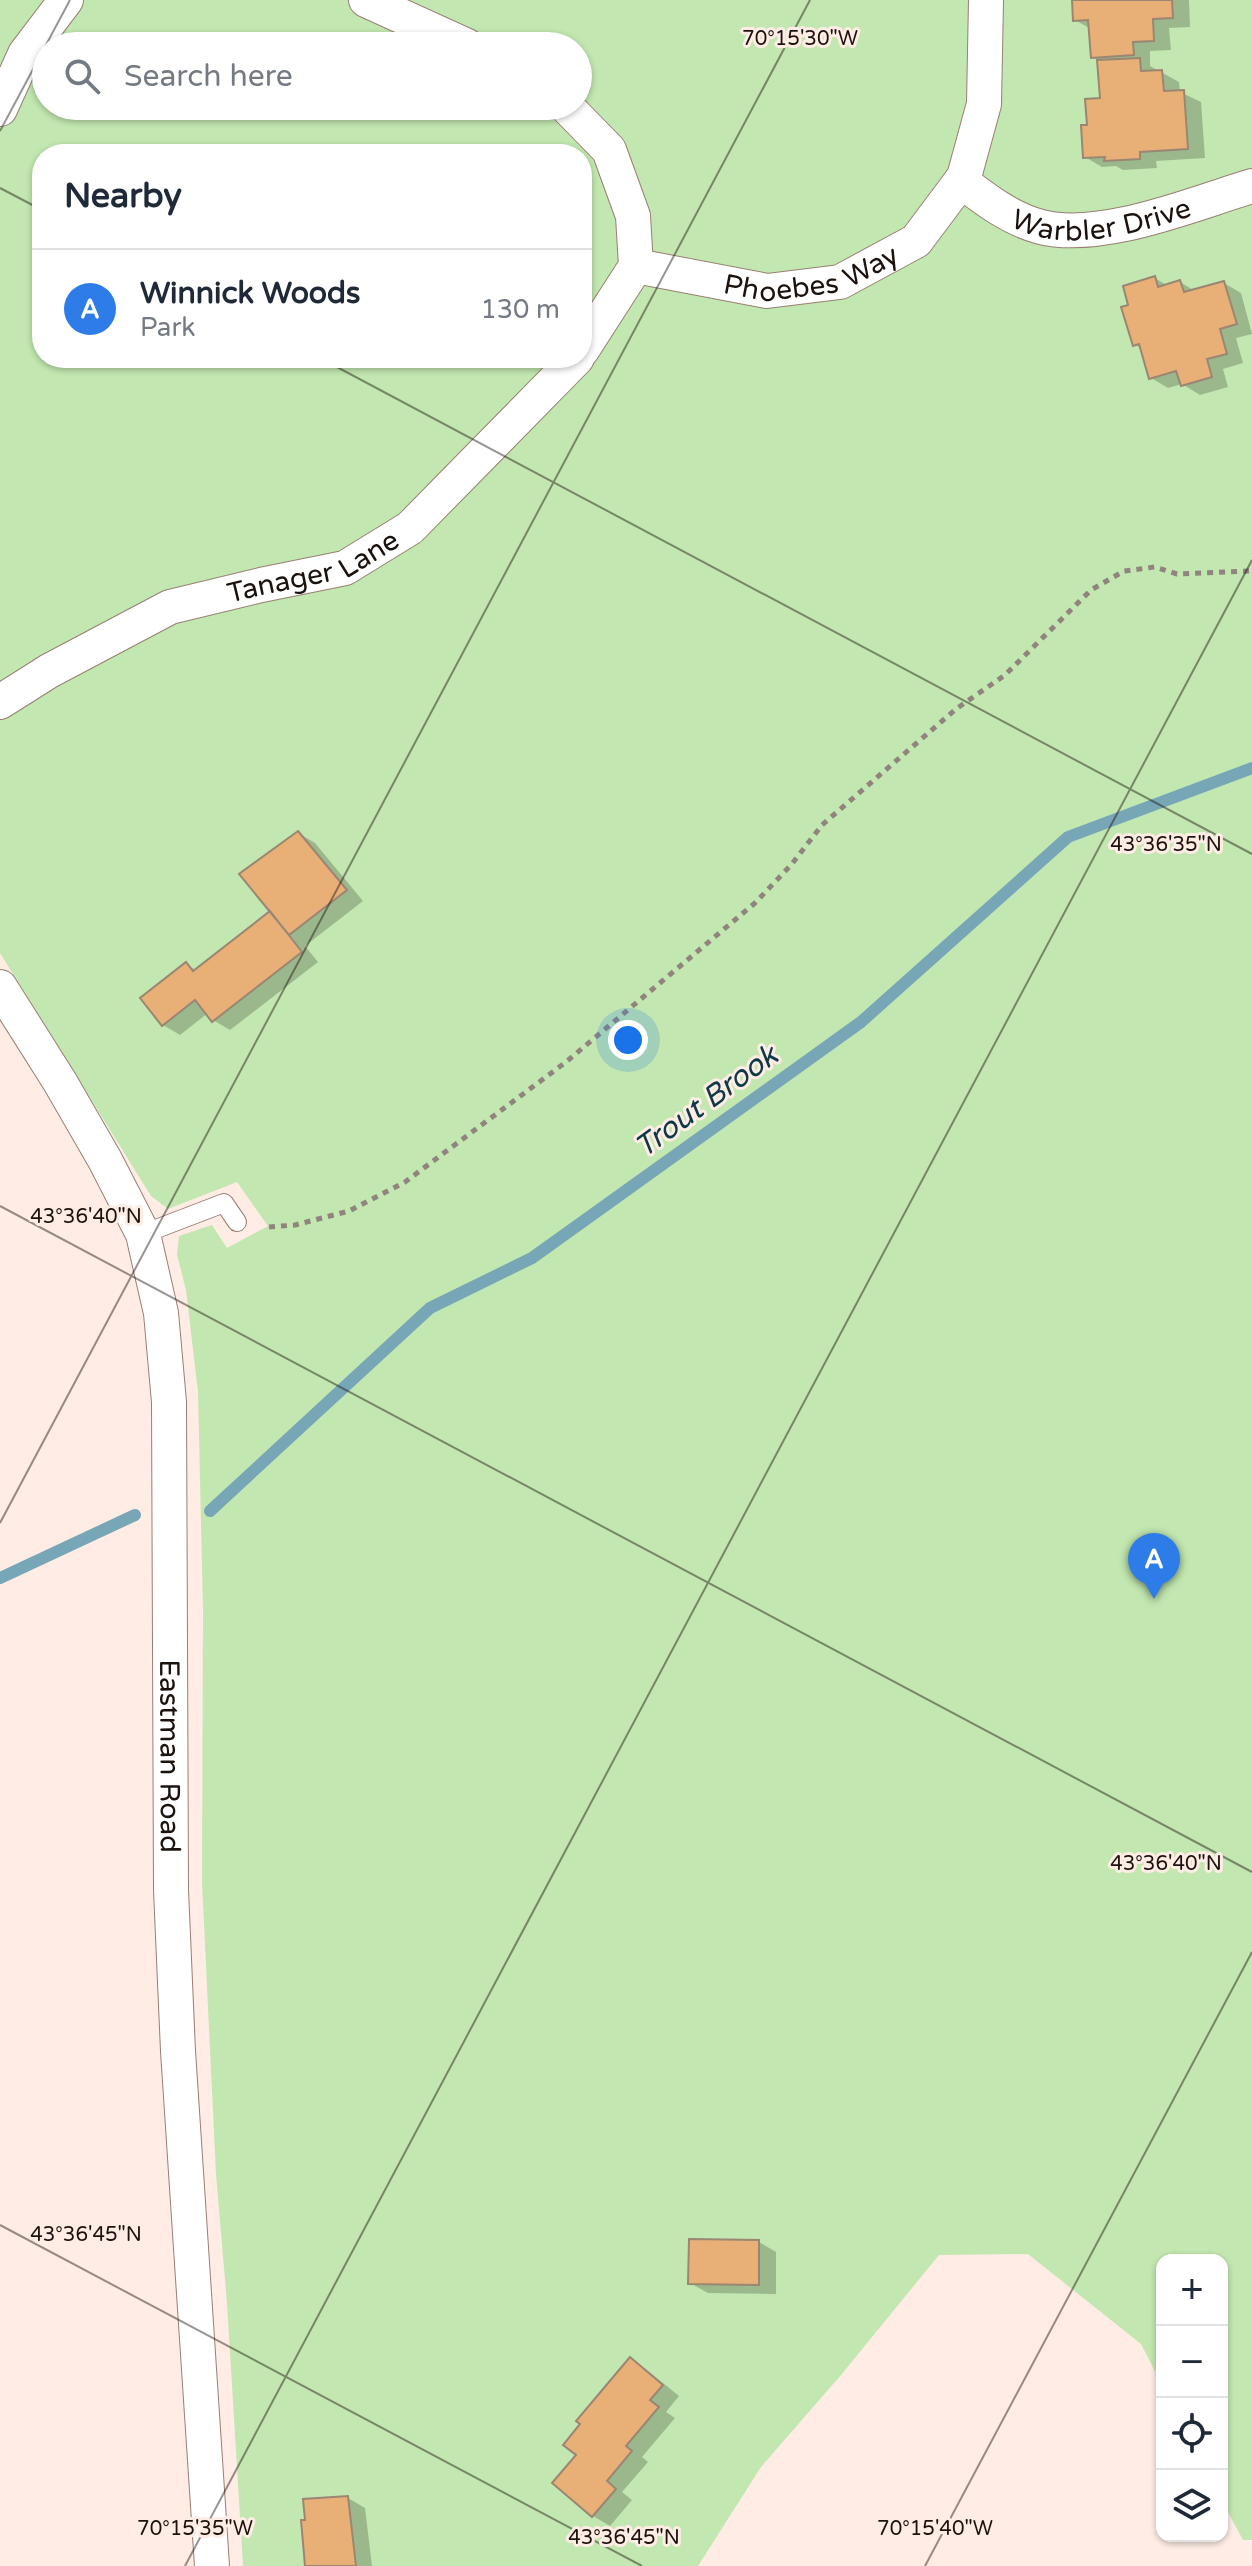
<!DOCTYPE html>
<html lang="en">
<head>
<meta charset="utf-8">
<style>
	body { margin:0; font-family:"Varela Round",sans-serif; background:#f2f2f3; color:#1f2937 }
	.controls { position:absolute; right:24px; bottom:24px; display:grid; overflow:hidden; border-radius:16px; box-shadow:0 2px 6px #0004 }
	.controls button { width:72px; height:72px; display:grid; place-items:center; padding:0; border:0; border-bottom:2px solid #e0e1e3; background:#fff; color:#1f2937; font:40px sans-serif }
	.you { position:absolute; left:628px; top:1040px; width:28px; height:28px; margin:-20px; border:6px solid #fff; border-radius:50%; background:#1a73e8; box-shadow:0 0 0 12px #1a73e833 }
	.badge { display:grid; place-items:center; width:52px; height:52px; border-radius:50%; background:#2e7ce8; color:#fff; font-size:26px; font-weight:700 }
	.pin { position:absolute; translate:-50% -66px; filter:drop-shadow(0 2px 4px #0008) }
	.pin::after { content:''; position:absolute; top:42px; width:28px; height:24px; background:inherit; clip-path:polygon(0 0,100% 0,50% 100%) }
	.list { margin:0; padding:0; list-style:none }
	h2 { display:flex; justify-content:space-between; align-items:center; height:104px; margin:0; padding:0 32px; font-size:34px }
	h2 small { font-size:26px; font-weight:400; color:#747a83 }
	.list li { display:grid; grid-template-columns:52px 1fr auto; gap:24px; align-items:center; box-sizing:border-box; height:120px; padding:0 32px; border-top:2px solid #e0e1e3 }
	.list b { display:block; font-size:30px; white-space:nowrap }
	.list p { margin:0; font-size:26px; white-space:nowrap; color:#747a83 }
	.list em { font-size:26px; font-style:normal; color:#747a83 }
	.icon { flex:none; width:44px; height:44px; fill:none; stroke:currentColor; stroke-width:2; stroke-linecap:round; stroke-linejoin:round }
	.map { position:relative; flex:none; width:1252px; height:2566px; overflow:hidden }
	.search { position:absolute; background:#fff; box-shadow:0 2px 6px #0004; left:32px; top:32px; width:560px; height:88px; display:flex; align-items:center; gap:20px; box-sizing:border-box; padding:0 28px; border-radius:44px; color:#747a83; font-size:30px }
	.panel { position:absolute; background:#fff; box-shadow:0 2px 6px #0004; left:32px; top:144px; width:560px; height:224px; border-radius:32px }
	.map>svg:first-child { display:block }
	.green { fill:#c2e7b0; fill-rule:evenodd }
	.shadow { fill:#0003 }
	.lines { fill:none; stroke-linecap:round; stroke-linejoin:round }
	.stream { stroke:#77a6b6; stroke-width:12 }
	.building { fill:#e8b077; stroke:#9a8673; stroke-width:2 }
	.lane-casing { stroke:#997f73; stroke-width:20 }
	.street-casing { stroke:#997f73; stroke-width:36 }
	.path { stroke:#91837d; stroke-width:5; stroke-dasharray:6 6; stroke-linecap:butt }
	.lane { stroke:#fff; stroke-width:18 }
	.street { stroke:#fff; stroke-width:34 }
	.ticks { fill:none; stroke:#1b120d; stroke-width:2; stroke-opacity:0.45 }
	.labels { text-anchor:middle; stroke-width:6; stroke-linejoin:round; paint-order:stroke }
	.street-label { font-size:28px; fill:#1b120d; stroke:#feece5 }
	.water-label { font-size:30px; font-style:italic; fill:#0d3946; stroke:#feece5 }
	.ticks-label { font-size:20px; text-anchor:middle; fill:#1b120d; stroke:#feece5; stroke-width:6; stroke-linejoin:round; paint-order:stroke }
</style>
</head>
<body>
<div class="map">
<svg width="1252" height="2566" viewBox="0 0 1252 2566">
	<rect width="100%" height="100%" fill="#feece5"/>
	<!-- green -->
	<path class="green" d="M0 0H1252V2540H1243L1222 2501V2260H1162V2385L1141 2344 1028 2254 939 2255 841 2375 761 2467 698 2566H243L227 2303 216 2174 202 1882 203 1609 198 1392 186 1290 177 1255 179 1236 212 1225 227 1248 268 1226 237 1182 168 1209 151 1196 0 953ZM46 46H578V106H46ZM42 154H582V358H42Z"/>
	<!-- shadow -->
	<path class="shadow" d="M1074 0H1189L1190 27 1169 28 1171 50 1150 51V66L1179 82 1180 92 1201 102 1205 158 1156 161 1157 168 1123 170 1116 166 1102 167 1085 157 1089 127 1102 100 1099 61 1092 57 1091 29 1075 20Z
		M1155 278 1168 286 1180 282 1195 291 1224 283 1241 293 1252 334 1236 338 1243 363 1223 369 1228 387 1200 395 1182 384 1168 388 1151 378 1142 349 1134 344 1131 307Z
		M298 833 315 843 363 901 305 946 318 962 230 1030 213 1020 208 1013 180 1035 163 1025 186 964 197 971 273 911Z
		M759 2242 776 2252V2294L708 2293 690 2283Z
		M630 2360 647 2370 679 2396 666 2412 675 2418 642 2457 648 2462 622 2492 632 2500 610 2526 593 2516 555 2483 579 2455Z
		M348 2498 365 2508 372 2566H307Z"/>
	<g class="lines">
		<!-- stream -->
		<path class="stream" d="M210 1511 430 1308 532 1258 861 1022 1068 837 1252 768
			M0 1578 135 1515"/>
	</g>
	<!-- building -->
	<path class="building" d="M1072 0H1172L1173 18 1153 19 1154 41 1133 42 1134 55 1091 58 1088 20 1073 21Z
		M1140 58 1141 71 1162 70 1164 91 1184 90 1188 149 1140 152V159L1104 161 1105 157 1083 158 1081 125H1087L1085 99 1100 98 1097 60Z
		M1155 276 1158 287 1180 280 1184 292 1224 281 1237 324 1220 329 1227 354 1207 359 1212 377 1181 386 1176 371 1149 379 1139 344 1133 346 1121 307 1128 305 1123 286Z
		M298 831 347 890 289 935 239 874Z
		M270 911 302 952 212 1022 195 1000 162 1026 140 998 186 962 193 971Z
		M689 2239 759 2240V2285L688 2284Z
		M630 2357 663 2385 650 2400 659 2407 626 2446 632 2451 607 2481 616 2489 592 2517 552 2483 576 2455 563 2445 580 2424 576 2421Z
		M348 2496 356 2566H305L301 2520H305L303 2499Z"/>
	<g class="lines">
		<defs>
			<path id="lane" d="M143 1234 224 1203 237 1222"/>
			<g id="street">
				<path d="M366 0 467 46"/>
				<path d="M566 106 609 150 633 216 636 266 582 350"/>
				<path d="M0 109 25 54 66 0"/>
				<path id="s1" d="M961 181C985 199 1010 219 1041 227 1102 242 1192 204 1252 186"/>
				<path id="s2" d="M636 266 767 291 840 282 916 241 964 177 984 104 986 0"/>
				<path id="s3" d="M0 702 49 671 170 607 261 585 345 568 410 528 577 358"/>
				<path id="s4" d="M0 987 60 1082 105 1160 143 1234 161 1313 169 1402 171 1890 178 2051 212 2566"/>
			</g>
		</defs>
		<!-- lane casing -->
		<use href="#lane" class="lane-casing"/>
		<!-- street casing -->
		<use href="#street" class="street-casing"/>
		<!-- path -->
		<path class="path" d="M269 1227 295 1225 349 1211 405 1182 566 1062 755 903 791 865 822 825 956 709 1005 675 1091 590 1124 571 1155 567 1177 574 1252 571"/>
		<!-- lane -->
		<use href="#lane" class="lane"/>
		<!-- street -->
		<use href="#street" class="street"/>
	</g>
	<!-- ticks -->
	<path class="ticks" d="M0 131 70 0M0 188 42 210M320 358 1252 854M0 1206 1252 1872M0 1523 810 0M0 2225 642 2566M185 2566 1252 560M925 2566 1252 1952"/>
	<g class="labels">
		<!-- street labels -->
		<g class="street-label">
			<text dy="10" stroke="none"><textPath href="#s1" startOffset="154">Warbler Drive</textPath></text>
			<text dy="10" stroke="none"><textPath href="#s2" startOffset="180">Phoebes Way</textPath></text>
			<text dy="10" stroke="none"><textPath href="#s3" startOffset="344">Tanager Lane</textPath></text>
			<text dy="10" stroke="none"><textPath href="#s4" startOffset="810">Eastman Road</textPath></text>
		</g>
		<!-- water labels -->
		<g class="water-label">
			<text transform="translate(706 1101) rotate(-36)" y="10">Trout Brook</text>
		</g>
	</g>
	<g class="ticks-label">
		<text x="800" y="45">70°15'30"W</text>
		<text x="1166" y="851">43°36'35"N</text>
		<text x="86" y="1223">43°36'40"N</text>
		<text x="1166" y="1870">43°36'40"N</text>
		<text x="86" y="2241">43°36'45"N</text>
		<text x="195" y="2535">70°15'35"W</text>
		<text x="935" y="2535">70°15'40"W</text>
		<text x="624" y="2544">43°36'45"N</text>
	</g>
</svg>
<div class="controls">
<button>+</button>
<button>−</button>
<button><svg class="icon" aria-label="locate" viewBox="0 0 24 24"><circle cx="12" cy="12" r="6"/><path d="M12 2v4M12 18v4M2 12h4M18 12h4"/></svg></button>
<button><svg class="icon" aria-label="layers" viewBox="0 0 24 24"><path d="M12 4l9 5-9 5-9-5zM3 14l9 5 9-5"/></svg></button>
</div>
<div class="you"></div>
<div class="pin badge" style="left:1154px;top:1599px">A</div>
<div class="search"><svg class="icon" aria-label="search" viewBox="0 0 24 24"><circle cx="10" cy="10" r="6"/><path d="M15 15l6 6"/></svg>Search here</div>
<section class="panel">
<h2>Nearby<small></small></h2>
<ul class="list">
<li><span class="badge">A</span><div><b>Winnick Woods</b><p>Park</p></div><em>130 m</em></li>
</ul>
</section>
</div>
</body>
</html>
